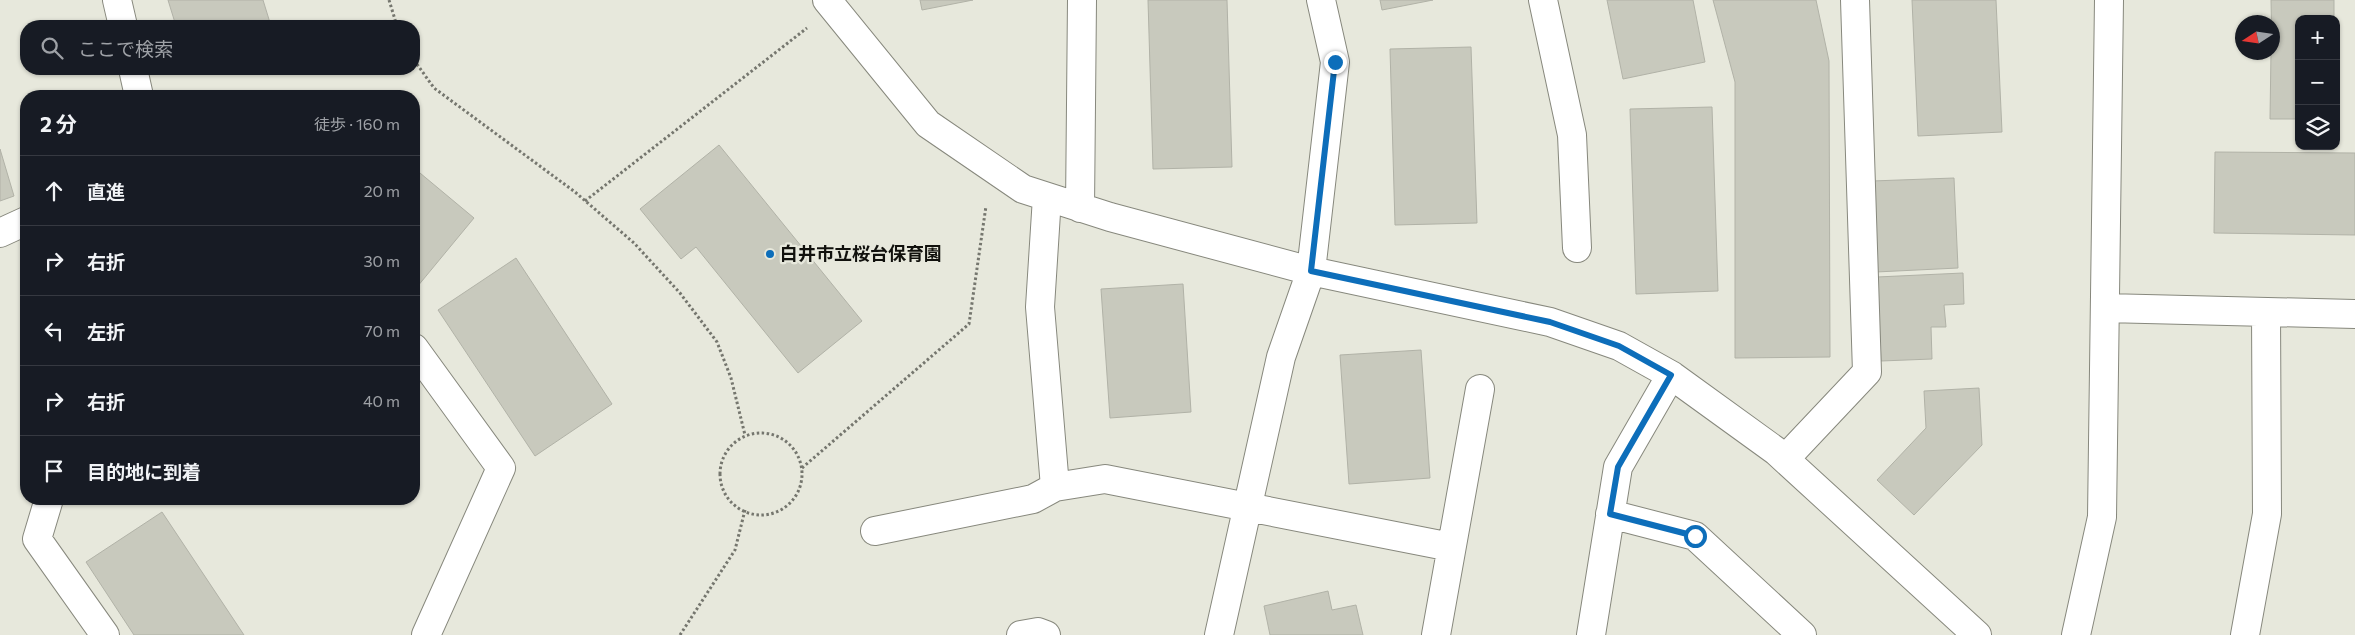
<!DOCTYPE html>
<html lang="ja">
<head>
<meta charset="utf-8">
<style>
	body { margin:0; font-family:Commissioner,"Noto Sans JP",sans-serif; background:#242831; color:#f1f3f6 }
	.controls { position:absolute; right:15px; top:15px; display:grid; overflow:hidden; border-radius:10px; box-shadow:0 1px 4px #0004 }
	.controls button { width:45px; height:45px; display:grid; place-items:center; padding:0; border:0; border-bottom:1px solid #363941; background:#171b24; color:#f1f3f6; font:25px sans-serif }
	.compass { position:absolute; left:2235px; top:15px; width:45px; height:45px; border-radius:50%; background:#171b24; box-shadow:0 1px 4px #0004; rotate:258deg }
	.stop { position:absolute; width:15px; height:15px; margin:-11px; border:4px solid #0d6eba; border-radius:50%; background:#fff }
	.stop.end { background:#0d6eba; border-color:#fff; box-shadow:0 1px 5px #0008 }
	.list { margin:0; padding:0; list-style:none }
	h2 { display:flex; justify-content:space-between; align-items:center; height:65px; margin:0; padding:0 20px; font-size:21px }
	h2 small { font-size:16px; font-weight:400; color:#9ea1a6 }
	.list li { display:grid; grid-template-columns:32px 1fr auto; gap:15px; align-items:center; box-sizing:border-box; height:70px; padding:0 20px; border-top:1px solid #363941 }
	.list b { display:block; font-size:19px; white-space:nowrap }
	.list em { font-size:16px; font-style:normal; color:#9ea1a6 }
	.icon { flex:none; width:28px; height:28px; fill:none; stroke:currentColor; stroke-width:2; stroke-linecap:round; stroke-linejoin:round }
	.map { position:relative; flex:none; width:2355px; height:635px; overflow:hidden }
	.search { position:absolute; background:#171b24; box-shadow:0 1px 4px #0004; left:20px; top:20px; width:400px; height:55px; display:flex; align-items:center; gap:12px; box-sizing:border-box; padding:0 18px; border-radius:20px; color:#9ea1a6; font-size:19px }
	.panel { position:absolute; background:#171b24; box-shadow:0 1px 4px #0004; left:20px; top:90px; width:400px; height:415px; border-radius:20px }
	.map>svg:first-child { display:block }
	.building { fill:#c8c9bd; stroke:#b1b2a7 }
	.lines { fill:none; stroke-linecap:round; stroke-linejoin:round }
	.minor-casing { stroke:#87887d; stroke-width:30 }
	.path { stroke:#75766e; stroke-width:3; stroke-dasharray:2.5 2.5; stroke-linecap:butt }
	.minor { stroke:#fff; stroke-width:28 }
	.route { stroke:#0d6eba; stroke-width:6 }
	.poi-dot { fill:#0d6eba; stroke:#e7e8dc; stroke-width:2 }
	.labels { text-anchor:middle; stroke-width:4.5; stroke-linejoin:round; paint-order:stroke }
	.poi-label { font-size:18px; font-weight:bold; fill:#11110d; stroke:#e7e8dc; text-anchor:start }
</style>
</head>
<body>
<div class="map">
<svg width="2355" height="635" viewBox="0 0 2355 635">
	<rect width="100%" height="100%" fill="#e7e8dc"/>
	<!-- building -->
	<path class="building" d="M168 0H263L271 26H176Z
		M920 0H973L922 10Z
		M1148 0H1227L1232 167 1153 169Z
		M1380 0H1433L1382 10Z
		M1607 0H1693L1705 62 1623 79Z
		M1713 0H1816L1829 61 1830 357 1735 358V82Z
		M1912 0H1996L2002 132 1918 136Z
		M2271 0H2334V19H2299V119H2270L2271 52H2272Z
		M1471 47 1477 223 1395 225 1390 49Z
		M189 69H207L190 74Z
		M1712 107 1718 291 1636 294 1630 109Z
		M719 145 862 321 798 373 696 247 681 259 640 209Z
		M0 149 14 196 0 201Z
		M2215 152 2355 153V235L2214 233Z
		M414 168 474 218 417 287 414 284Z
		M1954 178 1958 268 1876 272 1872 181Z
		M516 258 612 404 535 456 438 310Z
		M1963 273 1964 304 1944 305 1946 327H1931L1932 359 1881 361 1877 277Z
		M1183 284 1191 412 1110 418 1101 289Z
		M1421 350 1430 478 1349 484 1340 355Z
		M1979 388 1982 445 1914 515 1877 480 1926 428 1924 391Z
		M162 512 244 635H134L86 562Z
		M1328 591 1332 610 1356 605 1363 635H1270L1264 606Z"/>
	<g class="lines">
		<defs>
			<path id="minor" d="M117 0 123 26
				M827 0 928 124 1023 189 1110 217 1311 271 1550 322 1619 346 1671 375 1776 451 1977 635
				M1543 0 1572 135 1577 248
				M133 69 139 96
				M1047 197 1040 307 1055 487 1105 479 1451 547
				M1080 208 1082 0
				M0 233 26 221
				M2105 308 2355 314
				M414 348 501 468 426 635
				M1785 459 1867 372 1855 0
				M49 499 37 539 105 635
				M1610 514 1695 536 1802 635
				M875 531 1033 499 1055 487
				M1021 635 1038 632 1046 635
				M1219 635 1281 357 1311 271 1335 62 1321 0
				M1436 635 1480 389
				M1591 635 1618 467 1671 375
				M2076 635 2102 517 2109 0
				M2245 635 2267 514 2266 312"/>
		</defs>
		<!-- minor casing -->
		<use href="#minor" class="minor-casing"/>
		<!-- path -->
		<path class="path" d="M389 0 397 26
			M414 60 434 88 575 192 634 243 680 293 717 342 731 378 745 435
			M585 201 807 28
			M720 474a41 41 0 1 1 82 0a41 41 0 1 1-82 0Z
			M802 468 969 324 986 206
			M680 635 735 550 745 510"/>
		<!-- minor -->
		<use href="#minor" class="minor"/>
	</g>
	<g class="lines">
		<!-- route -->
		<path class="route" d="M1335 62 1311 271 1550 322 1619 346 1671 375 1618 467 1610 514 1695 536"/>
	</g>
	<!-- markers -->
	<circle class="poi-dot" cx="770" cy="254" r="5"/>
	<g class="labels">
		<!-- poi labels -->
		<g class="poi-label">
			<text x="780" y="260">白井市立桜台保育園</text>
		</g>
	</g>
</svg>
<div class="controls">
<button>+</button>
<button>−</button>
<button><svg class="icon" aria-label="layers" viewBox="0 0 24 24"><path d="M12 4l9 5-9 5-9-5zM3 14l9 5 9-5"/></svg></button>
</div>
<svg class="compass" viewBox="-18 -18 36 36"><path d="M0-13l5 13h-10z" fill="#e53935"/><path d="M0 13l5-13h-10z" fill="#9ea1a6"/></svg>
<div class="stop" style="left:1695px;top:536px"></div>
<div class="stop end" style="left:1335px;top:62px"></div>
<div class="search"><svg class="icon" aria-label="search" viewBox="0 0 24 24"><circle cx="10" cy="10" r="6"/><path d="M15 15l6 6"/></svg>ここで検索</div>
<section class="panel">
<h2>2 分<small>徒歩 · 160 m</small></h2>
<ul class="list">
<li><svg class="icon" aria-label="ahead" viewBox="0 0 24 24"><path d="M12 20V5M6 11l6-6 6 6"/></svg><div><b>直進</b></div><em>20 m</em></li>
<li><svg class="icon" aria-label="right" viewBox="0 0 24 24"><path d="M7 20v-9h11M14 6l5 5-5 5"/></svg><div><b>右折</b></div><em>30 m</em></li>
<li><svg class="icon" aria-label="left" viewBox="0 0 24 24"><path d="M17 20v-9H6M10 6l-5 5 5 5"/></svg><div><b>左折</b></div><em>70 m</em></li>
<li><svg class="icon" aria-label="right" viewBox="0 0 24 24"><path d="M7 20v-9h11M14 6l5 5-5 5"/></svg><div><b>右折</b></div><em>40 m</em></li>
<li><svg class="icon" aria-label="arrive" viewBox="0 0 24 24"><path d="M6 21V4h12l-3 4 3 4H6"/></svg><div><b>目的地に到着</b></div></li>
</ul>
</section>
</div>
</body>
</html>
